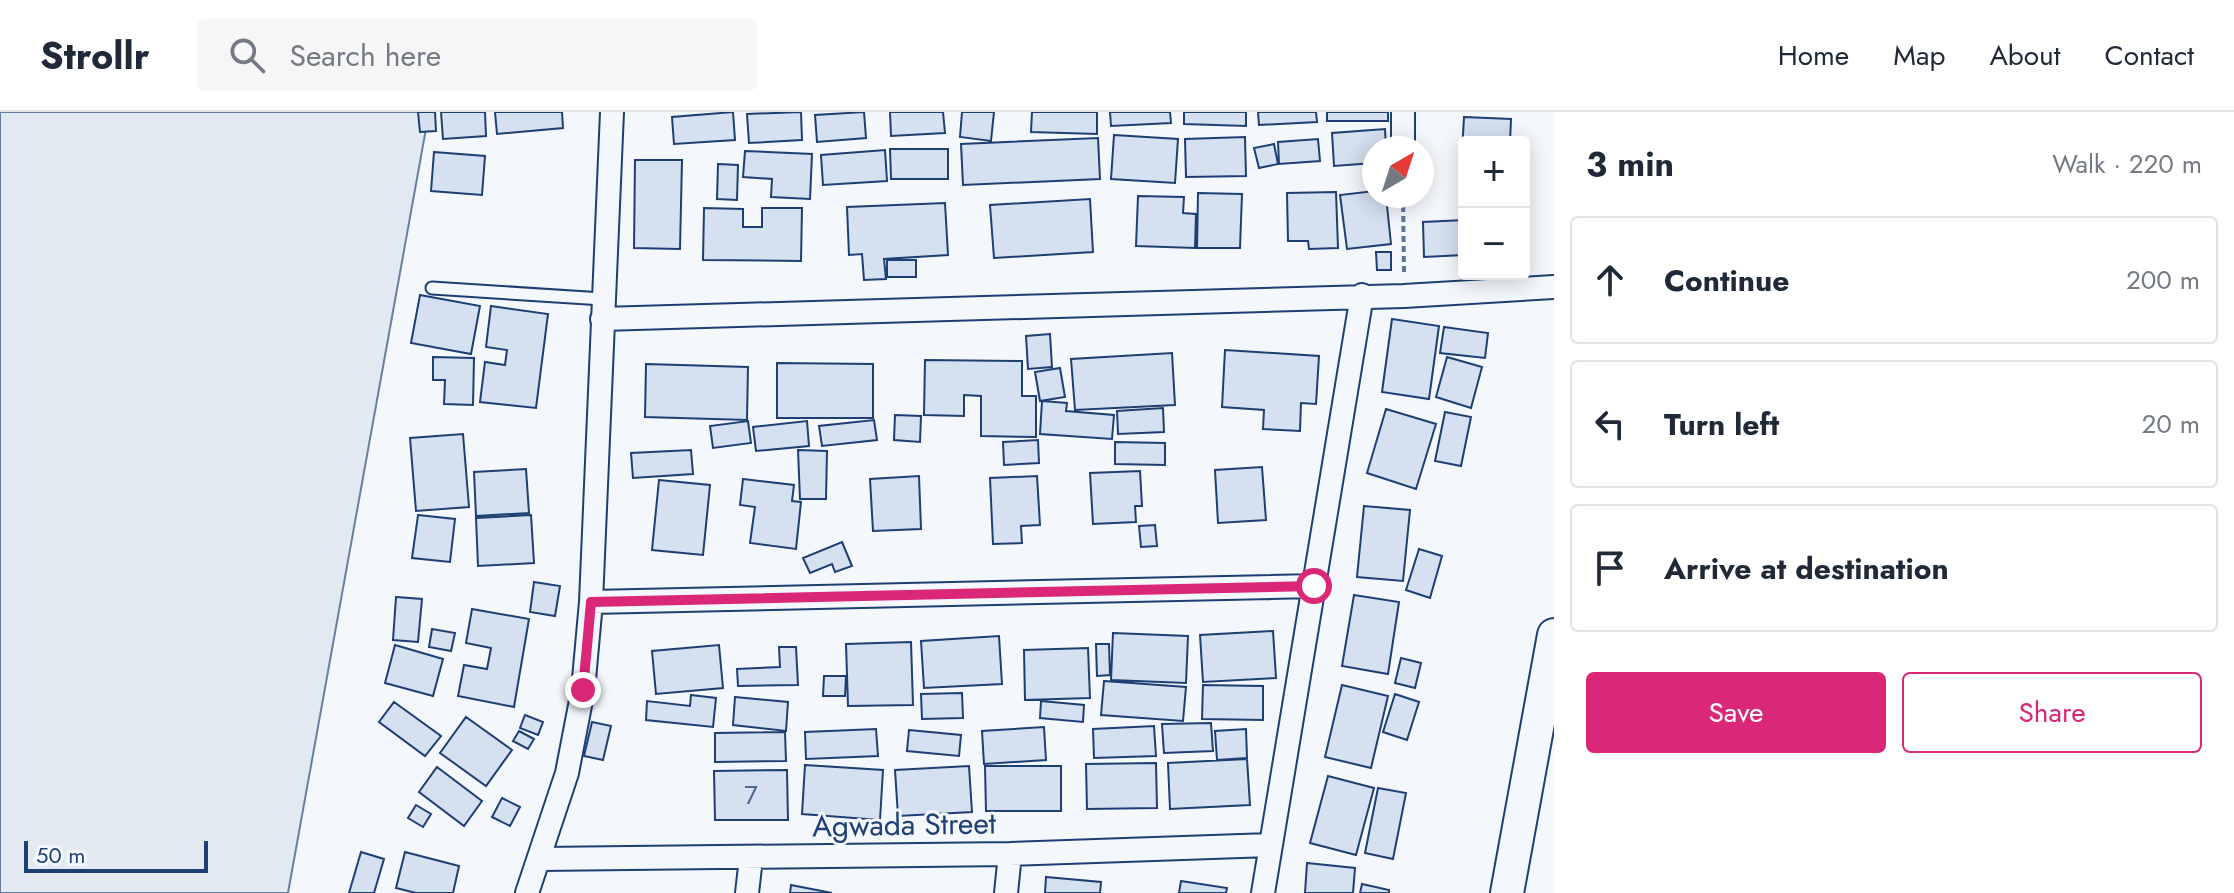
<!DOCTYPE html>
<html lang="en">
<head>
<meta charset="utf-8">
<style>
	body { margin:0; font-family:Jost,sans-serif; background:#f6f6f7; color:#1f2937 }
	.controls { position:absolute; right:24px; top:24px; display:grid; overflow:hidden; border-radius:8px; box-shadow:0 4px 20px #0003 }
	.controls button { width:72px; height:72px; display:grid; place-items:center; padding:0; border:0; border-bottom:2px solid #e0e1e3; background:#fff; color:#1f2937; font:40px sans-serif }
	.compass { position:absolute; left:1362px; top:24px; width:72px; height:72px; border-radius:50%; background:#fff; box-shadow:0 4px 20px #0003; rotate:39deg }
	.scale { position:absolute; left:24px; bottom:20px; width:184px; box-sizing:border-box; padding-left:8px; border:4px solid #1d3f73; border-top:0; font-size:22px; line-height:28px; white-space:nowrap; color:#1d3f73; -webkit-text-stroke:6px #f4f7fb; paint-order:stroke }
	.stop { position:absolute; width:24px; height:24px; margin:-18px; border:6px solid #db2777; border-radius:50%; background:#fff }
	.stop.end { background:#db2777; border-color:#fff; box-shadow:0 2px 8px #0008 }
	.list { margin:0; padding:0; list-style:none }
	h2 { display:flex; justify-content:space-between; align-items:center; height:104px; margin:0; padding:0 32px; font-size:34px }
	h2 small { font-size:26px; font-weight:400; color:#747a83 }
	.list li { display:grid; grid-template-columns:52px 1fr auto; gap:24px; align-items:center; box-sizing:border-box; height:128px; margin:0 16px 16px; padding:0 16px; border:2px solid #e0e1e3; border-radius:8px }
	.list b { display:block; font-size:30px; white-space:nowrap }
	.list em { font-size:26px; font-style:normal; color:#747a83 }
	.actions { display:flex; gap:16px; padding:24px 32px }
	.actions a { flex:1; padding:18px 0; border:2px solid #db2777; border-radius:8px; text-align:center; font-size:28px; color:#db2777 }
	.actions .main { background:#db2777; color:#fff }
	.icon { flex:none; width:44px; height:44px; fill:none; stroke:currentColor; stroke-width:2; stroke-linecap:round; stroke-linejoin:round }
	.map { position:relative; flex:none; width:1554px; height:781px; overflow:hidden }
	header { display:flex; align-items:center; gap:48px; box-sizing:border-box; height:112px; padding:0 40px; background:#fff; border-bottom:2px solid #e0e1e3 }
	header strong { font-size:38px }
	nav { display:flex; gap:44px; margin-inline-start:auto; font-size:28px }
	.search { width:560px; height:72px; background:#f6f6f7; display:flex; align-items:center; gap:20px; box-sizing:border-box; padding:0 28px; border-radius:8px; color:#747a83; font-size:30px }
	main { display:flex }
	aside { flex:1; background:#fff }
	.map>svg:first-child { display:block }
	.green { fill:#e3e9f0; stroke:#687fa3; stroke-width:2 }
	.building { fill:#d5e0f0; stroke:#1d3f73; stroke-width:2 }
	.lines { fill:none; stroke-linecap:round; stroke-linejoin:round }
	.service-casing { stroke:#1d3f73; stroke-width:15 }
	.minor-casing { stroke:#1d3f73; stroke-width:26 }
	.secondary-casing { stroke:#1d3f73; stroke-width:36 }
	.path { stroke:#5e769c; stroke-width:4; stroke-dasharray:6 4; stroke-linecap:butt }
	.service { stroke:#f4f7fb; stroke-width:11 }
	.minor { stroke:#f4f7fb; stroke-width:22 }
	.secondary { stroke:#f4f7fb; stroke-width:32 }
	.route { stroke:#db2777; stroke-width:10 }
	.labels { text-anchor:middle; stroke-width:6; stroke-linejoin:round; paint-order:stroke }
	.number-label { font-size:26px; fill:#4b6792 }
	.street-label { font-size:30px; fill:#1d3f73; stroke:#f4f7fb }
</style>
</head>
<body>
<header>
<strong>Strollr</strong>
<div class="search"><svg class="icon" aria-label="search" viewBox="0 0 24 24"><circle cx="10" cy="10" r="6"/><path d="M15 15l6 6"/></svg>Search here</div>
<nav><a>Home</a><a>Map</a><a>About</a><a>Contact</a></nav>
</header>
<main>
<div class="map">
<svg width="1554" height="781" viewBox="0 0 1554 781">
	<rect width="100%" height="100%" fill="#f4f7fb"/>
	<!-- green -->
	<path class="green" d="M0 0H429L288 781H0Z"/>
	<!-- building -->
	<path class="building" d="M418 0H435L436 19 420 20Z
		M441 0H485L486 24 443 27Z
		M495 0H562L563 16 497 22Z
		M733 0 735 28 674 32 672 5Z
		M801 0 802 28 749 31 747 2Z
		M864 0 866 26 817 30 815 3Z
		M890 0H943L945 21 891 24Z
		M962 0H994L991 29 960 25Z
		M1032 0H1097V22L1031 20Z
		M1110 0H1170L1171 11 1111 14Z
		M1184 0H1246V14L1184 12Z
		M1258 0H1316L1317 10 1259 13Z
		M1327 0H1388V9H1327Z
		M1464 5 1511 7 1510 30H1464V76H1460Z
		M1385 17 1386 36H1374V51L1334 54 1332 21Z
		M1114 23 1178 27 1175 71 1111 67Z
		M1245 25 1246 64 1186 65 1185 27Z
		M1098 26 1100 67 963 73 961 32Z
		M1318 27 1320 49 1279 52 1278 30Z
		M1274 32 1278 52 1259 56 1254 36Z
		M890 37H948V67H891Z
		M885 38 887 69 823 73 821 43Z
		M745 39 812 42 810 87 771 85 772 67 743 65Z
		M434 40 485 44 482 83 431 79Z
		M635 48H682L680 137 634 136Z
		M718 52 738 53 737 88 717 87Z
		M1374 79V84H1386L1391 132 1347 137 1340 83Z
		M1336 80 1338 136 1309 137 1308 129H1288L1287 81Z
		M1198 81 1242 82 1240 136H1197Z
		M1138 84 1184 85 1183 101 1196 102 1195 136 1136 134Z
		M1090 87 1093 140 994 146 990 93Z
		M945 91 948 143 884 147 886 167 864 168 862 142 849 143 847 95Z
		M704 96 743 97V115H762V96H802L801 149 703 148Z
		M1464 108V143L1424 145 1423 110Z
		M1376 140H1391V158H1377Z
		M887 148H916V165H887Z
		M420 183 480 194 471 242 411 231Z
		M491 194 548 202 536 296 480 290 485 250 505 253 507 238 486 235Z
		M1392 207 1439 214 1429 287 1382 280Z
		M1444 215 1488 221 1485 246 1440 241Z
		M1050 222 1052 255 1028 257 1026 224Z
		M1225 238 1319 244 1316 292 1301 291 1300 319 1263 317 1264 298 1222 295Z
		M1172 241 1175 293 1075 298 1071 247Z
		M433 245 474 246 473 293 444 292 445 268H433Z
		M1447 245 1482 255 1471 296 1436 285Z
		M925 248 1022 249V284H1036V325L981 324V284L964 283V304L924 303Z
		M777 251 873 252V306H777Z
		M646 252 748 255 747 308 645 305Z
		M1060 256 1065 285 1040 289 1035 260Z
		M1042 289 1067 291 1066 299 1114 303 1112 327 1040 322Z
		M1163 296 1164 320 1118 322 1117 299Z
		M1386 297 1436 312 1416 377 1367 361Z
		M1445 300 1471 305 1461 354 1435 349Z
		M895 303 921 304 920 330 894 328Z
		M874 308 877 328 822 334 819 314Z
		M748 309 751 331 713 336 710 314Z
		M807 309 809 334 756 339 753 315Z
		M463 322 469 395 416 399 410 326Z
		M1038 328 1039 351 1004 353 1003 330Z
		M1115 330 1165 331V353L1115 352Z
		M691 338 693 362 633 366 631 341Z
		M798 338 827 339 826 387H800Z
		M1262 355 1266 408 1218 411 1215 358Z
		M526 357 529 401 476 404 474 360Z
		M1140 359 1142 394H1135L1136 410 1093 412 1090 361Z
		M919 364 921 417 873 419 870 367Z
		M1037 364 1040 413 1021 414 1022 431 993 432 990 366Z
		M743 367 794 373 792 389 801 390 796 437 750 431 755 395 740 393Z
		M659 368 710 373 703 443 652 438Z
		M1364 394 1410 398 1403 469 1357 465Z
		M418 403 455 407 450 450 412 446Z
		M531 403 534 451 478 454 476 406Z
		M1155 413 1157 434 1141 435 1139 414Z
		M842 430 852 454 835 460 832 452 810 461 803 446Z
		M1419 437 1442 444 1430 486 1406 478Z
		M534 470 560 474 555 504 530 500Z
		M1354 483 1399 490 1388 562 1342 554Z
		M396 485 422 487 418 530 393 528Z
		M472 497 529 507 514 595 458 584 464 553 487 557 491 536 466 531Z
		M432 517 455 521 451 539 429 535Z
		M1273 519 1276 566 1203 570 1200 523Z
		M1113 521 1188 524 1186 571 1111 568Z
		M999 524 1002 572 924 576 921 529Z
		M911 530 913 593 848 594 846 532Z
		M1096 532H1109L1110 563 1097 564Z
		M395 533 443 547 433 584 385 571Z
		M719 533 723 576 656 582 652 539Z
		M779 535H796L798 573 738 574 737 557 780 555Z
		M1088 536 1090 586 1025 588 1024 538Z
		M1401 546 1421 551 1415 576 1395 571Z
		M824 564H846L845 584H823Z
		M1104 569 1186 575 1183 609 1101 603Z
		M1203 573 1263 574V608L1202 607Z
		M1342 573 1388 584 1371 656 1325 645Z
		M962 581 963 606 922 607 921 582Z
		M1395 582 1419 590 1407 628 1383 620Z
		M691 583 716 586 713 615 646 608 647 589 690 594Z
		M735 585 788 590 786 619 733 613Z
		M1041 589 1084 593 1083 610 1040 606Z
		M394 590 441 624 425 644 379 610Z
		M525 603 543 610 538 623 520 616Z
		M466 605 512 638 486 674 440 641Z
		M592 610 611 614 603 648 584 644Z
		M1211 611 1213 639 1164 641 1162 612Z
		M1154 614 1156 644 1094 646 1093 617Z
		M1044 615 1046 648 984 652 982 619Z
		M876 617 878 644 806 647 805 620Z
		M1246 617 1247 646 1217 648 1215 619Z
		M909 618 961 623 959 644 907 639Z
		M519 619 534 627 528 637 513 629Z
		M785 620 786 649 715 650V621Z
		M1247 647 1250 693 1170 697 1168 651Z
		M1156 651 1157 696 1087 697 1086 652Z
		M805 653 883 658 880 708 802 702Z
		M969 654 972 700 898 704 895 658Z
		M985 654H1061V699H986Z
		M437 655 482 689 464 714 419 680Z
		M787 658 788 708H715L714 659Z
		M1328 664 1374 676 1356 743 1310 731Z
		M1378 676 1406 681 1393 747 1365 741Z
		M502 686 520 695 510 714 492 705Z
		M416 693 431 702 423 715 408 706Z
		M361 740 384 747 374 781H349Z
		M405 740 459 754 453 781H416L396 776Z
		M1307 751 1355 756 1353 781H1305Z
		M1046 765 1101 770 1100 781H1045Z
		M1181 769 1227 776 1226 781H1179Z
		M1362 772 1389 778V781H1360Z
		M791 773 832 781H790Z"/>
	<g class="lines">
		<defs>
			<path id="service" d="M432 176 603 187"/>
			<path id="minor" d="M1403 36V0
				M602 207 1404 184 1554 175
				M591 490 1314 474
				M540 747 1010 742 1270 733
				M527 781 567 661 583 578 591 490 612 0
				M747 781 751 746
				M1006 781 1010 742
				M1263 781 1362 183"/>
			<path id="secondary" d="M1507 781 1554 523"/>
		</defs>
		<!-- service casing -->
		<use href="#service" class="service-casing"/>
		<!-- minor casing -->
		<use href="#minor" class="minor-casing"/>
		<!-- secondary casing -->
		<use href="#secondary" class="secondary-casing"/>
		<!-- path -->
		<path class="path" d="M1403 84 1404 161"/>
		<!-- service -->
		<use href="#service" class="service"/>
		<!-- minor -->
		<use href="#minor" class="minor"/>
		<!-- secondary -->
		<use href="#secondary" class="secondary"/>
	</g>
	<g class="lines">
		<!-- route -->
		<path class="route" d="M583 578 591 490 1314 474"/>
	</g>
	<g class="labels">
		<!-- number labels -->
		<g class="number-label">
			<text x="751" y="692">7</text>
		</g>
		<!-- street labels -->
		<g class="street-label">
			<text transform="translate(904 713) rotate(-1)" y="10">Agwada Street</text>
		</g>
	</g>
</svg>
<div class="controls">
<button>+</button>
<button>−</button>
</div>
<svg class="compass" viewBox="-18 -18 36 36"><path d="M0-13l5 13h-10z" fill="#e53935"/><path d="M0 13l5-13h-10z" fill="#747a83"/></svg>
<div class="scale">50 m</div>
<div class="stop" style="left:1314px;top:474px"></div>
<div class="stop end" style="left:583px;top:578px"></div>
</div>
<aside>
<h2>3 min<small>Walk · 220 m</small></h2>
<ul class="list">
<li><svg class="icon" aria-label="ahead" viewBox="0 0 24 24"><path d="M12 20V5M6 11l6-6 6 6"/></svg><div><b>Continue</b></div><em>200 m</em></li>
<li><svg class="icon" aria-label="left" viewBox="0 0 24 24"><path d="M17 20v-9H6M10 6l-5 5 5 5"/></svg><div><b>Turn left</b></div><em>20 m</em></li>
<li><svg class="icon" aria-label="arrive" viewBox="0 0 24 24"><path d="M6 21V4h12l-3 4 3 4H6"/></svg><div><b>Arrive at destination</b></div></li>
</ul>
<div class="actions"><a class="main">Save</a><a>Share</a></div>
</aside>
</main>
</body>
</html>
